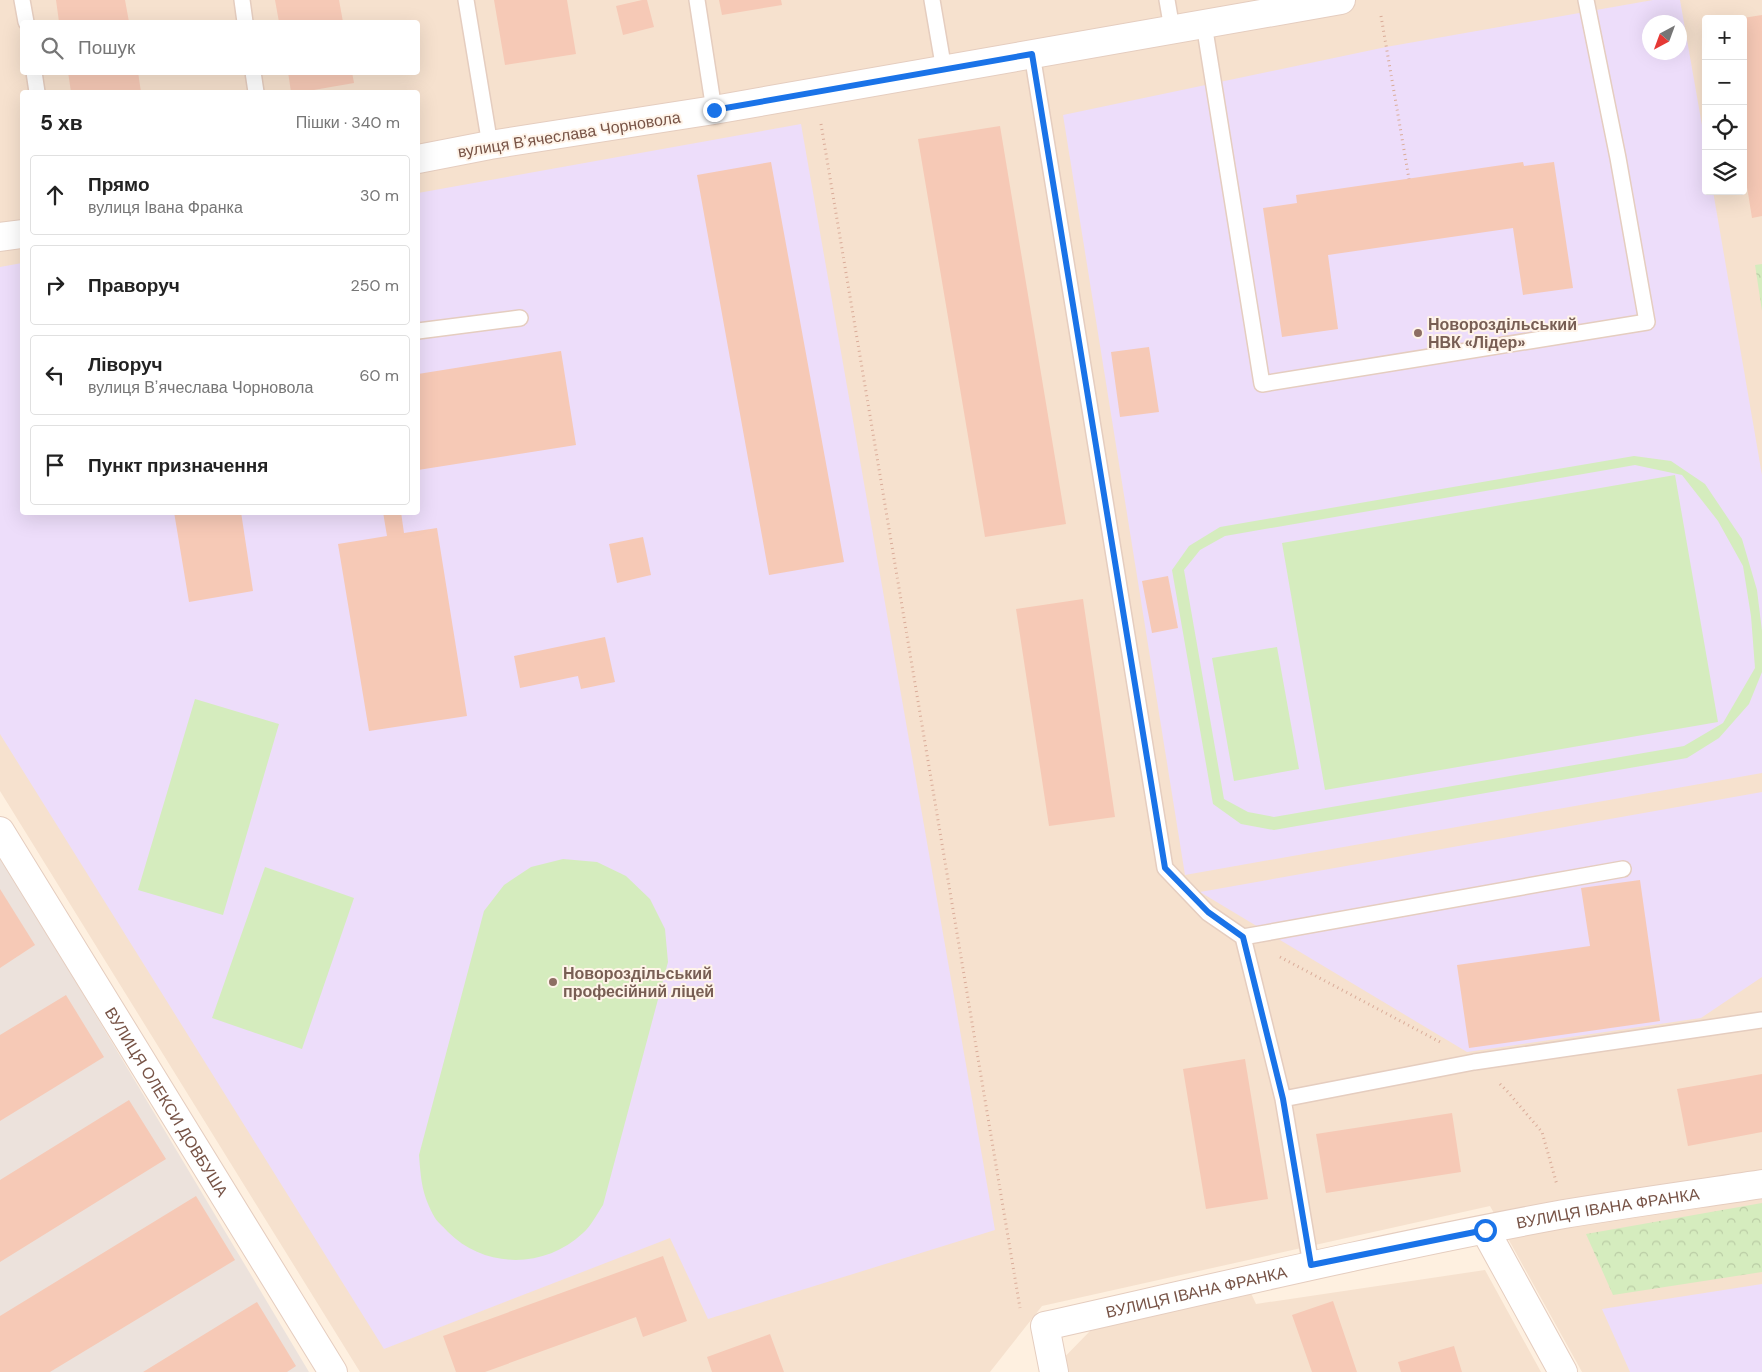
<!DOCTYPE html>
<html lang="uk">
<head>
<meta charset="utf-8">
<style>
	body { margin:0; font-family:"DM Sans",sans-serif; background:#f2f2f2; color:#222 }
	.controls { position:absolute; right:15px; top:15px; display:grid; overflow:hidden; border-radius:5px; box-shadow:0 5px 20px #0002 }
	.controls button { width:45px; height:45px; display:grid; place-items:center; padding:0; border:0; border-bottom:1px solid #e0e0e0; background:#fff; color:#222; font:25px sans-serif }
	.compass { position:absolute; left:1642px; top:15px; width:45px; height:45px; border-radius:50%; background:#fff; box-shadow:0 5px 20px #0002; rotate:221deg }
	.stop { position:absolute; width:15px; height:15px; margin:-11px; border:4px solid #1a73e8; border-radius:50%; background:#fff }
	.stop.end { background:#1a73e8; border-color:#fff; box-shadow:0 1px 5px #0008 }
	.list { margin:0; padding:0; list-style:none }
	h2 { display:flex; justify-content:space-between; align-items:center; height:65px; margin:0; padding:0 20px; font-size:21px }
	h2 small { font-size:16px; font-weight:400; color:#767676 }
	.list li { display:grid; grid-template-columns:32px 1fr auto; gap:15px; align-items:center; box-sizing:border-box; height:80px; margin:0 10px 10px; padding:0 10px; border:1px solid #e0e0e0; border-radius:5px }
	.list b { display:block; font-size:19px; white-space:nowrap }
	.list p { margin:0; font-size:16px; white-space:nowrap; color:#767676 }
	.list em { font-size:16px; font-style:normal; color:#767676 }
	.icon { flex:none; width:28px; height:28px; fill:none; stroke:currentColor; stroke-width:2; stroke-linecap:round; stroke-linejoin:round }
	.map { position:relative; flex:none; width:1762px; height:1372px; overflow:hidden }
	.search { position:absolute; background:#fff; box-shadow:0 5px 20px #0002; left:20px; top:20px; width:400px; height:55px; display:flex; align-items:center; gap:12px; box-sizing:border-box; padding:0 18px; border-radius:5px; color:#767676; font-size:19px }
	.panel { position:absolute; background:#fff; box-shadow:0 5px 20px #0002; left:20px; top:90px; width:400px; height:425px; border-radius:5px }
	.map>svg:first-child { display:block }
	.residential { fill:#f6e1ce; fill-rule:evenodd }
	.industrial { fill:#ece2dc }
	.education { fill:#edddfa; fill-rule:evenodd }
	.park { fill:url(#park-crowns) }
	.garden { fill:#d5ecbe; fill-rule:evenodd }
	.building { fill:#f6c9b6 }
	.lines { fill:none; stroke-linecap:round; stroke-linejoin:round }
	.lane-casing { stroke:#e5cdbf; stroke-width:18 }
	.street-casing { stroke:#e5cdbf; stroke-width:30 }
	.path { stroke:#daac99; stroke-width:3; stroke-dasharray:1 4; stroke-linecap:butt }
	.lane { stroke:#fff; stroke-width:15 }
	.street { stroke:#fff; stroke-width:28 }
	.route { stroke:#1a73e8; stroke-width:6 }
	.education-dot { fill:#8d6e63; stroke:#fff4e9; stroke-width:2 }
	.labels { text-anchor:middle; stroke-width:4; stroke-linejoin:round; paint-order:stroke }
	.street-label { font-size:16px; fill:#775346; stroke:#fff4e9 }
	.education-label { font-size:16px; font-weight:bold; fill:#785e54; stroke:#fff4e9; text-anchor:start }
</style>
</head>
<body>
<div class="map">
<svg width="1762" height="1372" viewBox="0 0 1762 1372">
	<defs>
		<pattern id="park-crowns" width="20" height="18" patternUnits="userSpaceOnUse" patternTransform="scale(1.25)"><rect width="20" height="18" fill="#d5ecbe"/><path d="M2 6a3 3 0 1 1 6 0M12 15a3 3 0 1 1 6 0" fill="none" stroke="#bacca5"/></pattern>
	</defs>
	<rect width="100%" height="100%" fill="#fef0e0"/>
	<!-- residential -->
	<path class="residential" d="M0 0H1762V1372H1582L1490 1206 1042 1306 990 1372H360L0 791ZM1706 19H1743V191H1706ZM22 22H418V72H22ZM1650 22H1680V52H1650ZM22 92H418V512H22Z
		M1485 1270 1541 1372H1050L1090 1331 1249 1289 1256 1304Z"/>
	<!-- industrial -->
	<path class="industrial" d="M0 855 309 1372H0Z"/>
	<!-- education -->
	<path class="education" d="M1653 0H1680L1706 148V191H1713L1762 475V773L1185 875 1063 115 1386 47ZM1650 22H1680V52H1650Z
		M801 124 995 1230 708 1319 670 1238 384 1349 0 734V267L22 263V512H418V193Z
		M1762 792V977L1701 1018 1467 1052 1200 892Z
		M1762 1284V1372H1630L1602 1309Z"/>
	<!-- park -->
	<path class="park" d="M1762 264V311L1755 265Z
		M1762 1203V1272L1613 1295 1586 1234Z"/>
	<!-- garden -->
	<path class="garden" d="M1634 456 1671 461 1705 484 1742 539 1757 590 1762 631V672L1749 704 1719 738 1687 758 1274 830 1241 824 1213 804 1172 570 1189 546 1220 527ZM1635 465 1682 475 1718 521 1743 566 1751 616 1755 668 1723 723 1684 746 1274 817 1248 812 1224 799 1184 570 1200 550 1225 536Z
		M1675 475 1718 722 1325 790 1282 543Z
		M1277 647 1299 769 1234 781 1212 658Z
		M195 699 279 724 223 915 138 890Z
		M563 859 597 862 626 876 650 899 665 929 668 962 603 1205C597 1214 591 1226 583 1233 545 1269 485 1269 448 1232 444 1227 438 1223 435 1218 422 1195 421 1181 419 1155L484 911 504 885 531 867Z
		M265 867 354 898 302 1049 212 1018Z"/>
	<!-- building -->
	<path class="building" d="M56 0H125L129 22H59Z
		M275 0H339L343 22H279Z
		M494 0H567L576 54 505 65Z
		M642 0H647L654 27 623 35 616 6Z
		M719 0H781L782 5 722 15Z
		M1762 15V216L1752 218 1743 162V18Z
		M68 72H138L141 92H71Z
		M288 72H352L354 83 302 92H291Z
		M1000 126 1066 524 985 537 918 139Z
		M771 162 844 562 769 575 697 175Z
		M1523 162 1524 166 1554 162 1573 288 1523 295 1513 228 1328 255 1338 329 1282 337 1263 208 1297 203 1296 195Z
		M1149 347 1159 412 1120 417 1111 352Z
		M561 351 576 445 418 470V374Z
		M174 512H241L253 591 189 602Z
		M383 512H401L404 533 437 528 467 716 369 731 338 544 387 536Z
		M643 537 651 575 617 583 609 544Z
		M1168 576 1178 628 1152 633 1142 581Z
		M1083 599 1115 817 1049 826 1016 609Z
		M605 637 615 682 581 689 578 676 520 688 514 656Z
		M1640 880 1660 1021 1469 1048 1457 965 1590 946 1581 888Z
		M0 889 35 945 0 968Z
		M66 995 104 1057 0 1121V1035Z
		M1245 1059 1268 1199 1206 1209 1183 1069Z
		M1762 1074V1132L1688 1146 1677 1089Z
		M129 1100 166 1159 0 1262V1180Z
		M1452 1113 1461 1172 1326 1193 1316 1134Z
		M196 1196 235 1260 50 1372H0V1316Z
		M663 1256 687 1321 643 1337 636 1317 485 1372H456L443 1336Z
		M1333 1301 1357 1372H1312L1292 1315Z
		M257 1302 296 1366 287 1372H143Z
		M770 1334 784 1372H712L707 1357Z
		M1454 1346 1462 1372H1401L1398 1362Z"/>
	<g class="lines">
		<defs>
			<path id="lane" d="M22 0 26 22
				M242 0 245 22
				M466 0 490 145
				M697 0 714 110
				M932 0 944 70
				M1167 0 1172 29
				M1204 24 1262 384 1647 322 1618 158 1586 0
				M1032 54 1165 868 1208 913 1243 937
				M34 72 37 92
				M253 72 256 92
				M418 331 520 318
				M1283 1099 1474 1062 1762 1020
				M1311 1265 1283 1099 1243 937 1623 869"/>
			<g id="street">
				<path d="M418 159 490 145 714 110 1341 0"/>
				<path d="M0 237 22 234"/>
				<path id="s1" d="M0 831 333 1372"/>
				<path d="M1485 1230 1563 1372"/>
				<path id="s2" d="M1054 1372 1045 1326C1218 1287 1390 1246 1564 1214 1630 1203 1696 1194 1762 1184"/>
			</g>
		</defs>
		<!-- lane casing -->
		<use href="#lane" class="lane-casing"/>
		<!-- street casing -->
		<use href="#street" class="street-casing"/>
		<!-- path -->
		<path class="path" d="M1381 16 1409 179
			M821 124 1020 1308
			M1280 957 1440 1042
			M1500 1084 1507 1091 1542 1132 1557 1185"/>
		<!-- lane -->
		<use href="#lane" class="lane"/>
		<!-- street -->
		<use href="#street" class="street"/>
	</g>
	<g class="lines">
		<!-- route -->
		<path class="route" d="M714 110 1032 54 1165 868 1208 912 1243 937 1283 1099 1311 1265 1485 1230"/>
	</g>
	<!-- markers -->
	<g class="education-dot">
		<circle cx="1418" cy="333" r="5"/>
		<circle cx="553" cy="982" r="5"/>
	</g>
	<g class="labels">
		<!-- street labels -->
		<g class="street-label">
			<text transform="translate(569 134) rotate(-9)" y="6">вулиця Вʼячеслава Чорновола</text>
			<text dy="6" stroke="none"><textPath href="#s1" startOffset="318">ВУЛИЦЯ ОЛЕКСИ ДОВБУША</textPath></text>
			<text dy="6" stroke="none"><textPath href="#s2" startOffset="622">ВУЛИЦЯ ІВАНА ФРАНКА</textPath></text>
			<text dy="6" stroke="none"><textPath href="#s2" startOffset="202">ВУЛИЦЯ ІВАНА ФРАНКА</textPath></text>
		</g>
		<!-- education labels -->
		<g class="education-label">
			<text x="1428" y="330">Новороздільський<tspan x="1428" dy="18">НВК «Лідер»</tspan></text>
			<text x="563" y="979">Новороздільський<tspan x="563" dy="18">професійний ліцей</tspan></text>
		</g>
	</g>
</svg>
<div class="controls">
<button>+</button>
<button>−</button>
<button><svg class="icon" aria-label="locate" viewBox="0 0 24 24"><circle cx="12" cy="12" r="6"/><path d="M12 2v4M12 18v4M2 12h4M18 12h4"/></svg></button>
<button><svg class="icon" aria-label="layers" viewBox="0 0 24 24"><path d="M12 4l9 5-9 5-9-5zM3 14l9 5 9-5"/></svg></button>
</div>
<svg class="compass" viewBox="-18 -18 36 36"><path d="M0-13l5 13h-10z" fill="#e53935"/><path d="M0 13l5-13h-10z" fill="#767676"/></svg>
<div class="stop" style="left:1485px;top:1230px"></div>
<div class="stop end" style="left:714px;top:110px"></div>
<div class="search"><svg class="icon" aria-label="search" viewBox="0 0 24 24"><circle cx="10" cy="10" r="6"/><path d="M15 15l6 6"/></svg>Пошук</div>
<section class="panel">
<h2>5 хв<small>Пішки · 340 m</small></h2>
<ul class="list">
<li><svg class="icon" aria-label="ahead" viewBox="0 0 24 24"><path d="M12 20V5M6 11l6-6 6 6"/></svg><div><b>Прямо</b><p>вулиця Івана Франка</p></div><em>30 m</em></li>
<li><svg class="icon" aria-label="right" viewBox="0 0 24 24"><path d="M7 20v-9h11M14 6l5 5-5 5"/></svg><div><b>Праворуч</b></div><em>250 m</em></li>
<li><svg class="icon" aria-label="left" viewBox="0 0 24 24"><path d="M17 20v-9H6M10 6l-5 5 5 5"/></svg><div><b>Ліворуч</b><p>вулиця Вʼячеслава Чорновола</p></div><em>60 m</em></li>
<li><svg class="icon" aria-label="arrive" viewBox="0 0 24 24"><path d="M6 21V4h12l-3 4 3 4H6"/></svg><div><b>Пункт призначення</b></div></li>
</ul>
</section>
</div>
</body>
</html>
